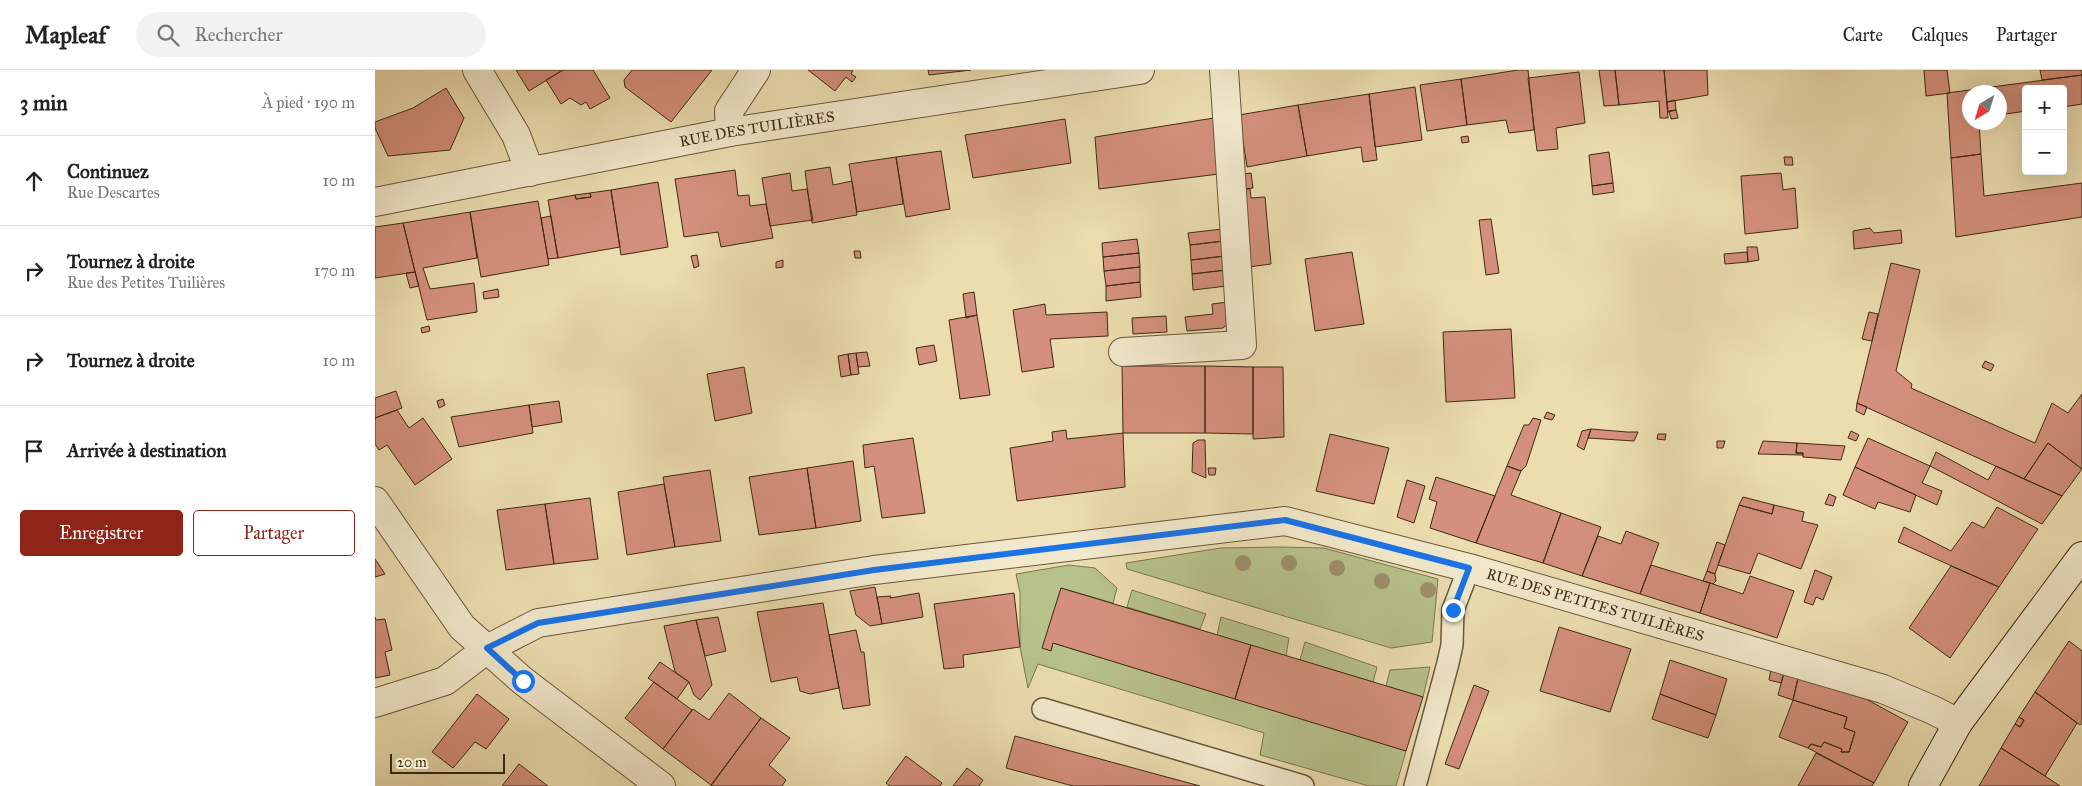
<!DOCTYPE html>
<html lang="fr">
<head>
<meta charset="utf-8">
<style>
	body { margin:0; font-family:"IM FELL Great Primer",serif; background:#f2f2f2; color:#222 }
	.controls { position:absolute; right:15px; top:15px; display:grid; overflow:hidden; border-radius:5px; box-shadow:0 5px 20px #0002 }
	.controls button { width:45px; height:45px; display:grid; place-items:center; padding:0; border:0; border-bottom:1px solid #e0e0e0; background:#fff; color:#222; font:25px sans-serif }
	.compass { position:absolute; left:1587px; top:15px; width:45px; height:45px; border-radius:50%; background:#fff; box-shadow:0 5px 20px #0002; rotate:218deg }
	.scale { position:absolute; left:15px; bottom:12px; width:115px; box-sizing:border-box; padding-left:5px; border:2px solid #3f2a12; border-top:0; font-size:14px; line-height:18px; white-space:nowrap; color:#3f2a12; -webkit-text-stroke:4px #f2e9cc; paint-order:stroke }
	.stop { position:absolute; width:15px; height:15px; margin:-11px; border:4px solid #1a73e8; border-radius:50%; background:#fff }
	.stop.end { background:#1a73e8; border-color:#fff; box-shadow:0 1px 5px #0008 }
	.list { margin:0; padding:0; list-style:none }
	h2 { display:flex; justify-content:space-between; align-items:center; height:65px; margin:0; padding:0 20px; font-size:21px }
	h2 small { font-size:16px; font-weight:400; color:#767676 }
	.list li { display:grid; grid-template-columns:32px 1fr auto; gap:15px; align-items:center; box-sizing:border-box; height:90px; padding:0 20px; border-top:1px solid #e0e0e0 }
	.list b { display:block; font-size:19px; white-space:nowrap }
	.list p { margin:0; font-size:16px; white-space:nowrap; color:#767676 }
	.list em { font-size:16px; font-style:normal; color:#767676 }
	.actions { display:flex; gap:10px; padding:15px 20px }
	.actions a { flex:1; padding:11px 0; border:1px solid #8f2418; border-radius:5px; text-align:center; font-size:18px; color:#8f2418 }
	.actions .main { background:#8f2418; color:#fff }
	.icon { flex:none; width:28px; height:28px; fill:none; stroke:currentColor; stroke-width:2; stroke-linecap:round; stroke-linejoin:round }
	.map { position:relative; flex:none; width:1707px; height:716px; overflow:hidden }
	header { display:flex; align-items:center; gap:30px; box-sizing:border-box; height:70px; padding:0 25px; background:#fff; border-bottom:1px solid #e0e0e0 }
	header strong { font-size:24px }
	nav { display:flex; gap:28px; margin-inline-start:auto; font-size:18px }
	.search { width:350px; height:45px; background:#f2f2f2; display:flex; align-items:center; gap:12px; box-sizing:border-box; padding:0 18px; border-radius:28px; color:#767676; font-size:19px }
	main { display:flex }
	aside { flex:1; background:#fff }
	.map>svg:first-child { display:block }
	.green { fill:#b7c18b; stroke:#7b764e }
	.building { fill:#d4907c; stroke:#3f2a12 }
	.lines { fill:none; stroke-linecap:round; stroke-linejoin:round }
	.service-casing { stroke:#6a573a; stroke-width:24 }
	.minor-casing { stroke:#6a573a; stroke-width:30 }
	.secondary-casing { stroke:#3f2a12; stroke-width:30 }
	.service { stroke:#f2e9cc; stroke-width:21 }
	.minor { stroke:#f2e9cc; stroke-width:28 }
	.secondary { stroke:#f2e9cc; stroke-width:28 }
	.tree { fill:#9d8f6a }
	.route { stroke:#1a73e8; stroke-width:6 }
	.labels { text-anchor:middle; stroke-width:5; stroke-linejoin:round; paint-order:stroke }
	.street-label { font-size:15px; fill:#3f2a12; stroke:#f2e9cc }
</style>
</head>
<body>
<header>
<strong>Mapleaf</strong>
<div class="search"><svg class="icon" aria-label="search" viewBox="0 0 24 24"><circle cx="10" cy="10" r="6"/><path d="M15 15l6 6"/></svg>Rechercher</div>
<nav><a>Carte</a><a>Calques</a><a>Partager</a></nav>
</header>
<main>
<aside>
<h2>3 min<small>À pied · 190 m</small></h2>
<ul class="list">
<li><svg class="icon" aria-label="ahead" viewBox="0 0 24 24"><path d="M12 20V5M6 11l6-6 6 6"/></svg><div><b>Continuez</b><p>Rue Descartes</p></div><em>10 m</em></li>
<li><svg class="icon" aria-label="right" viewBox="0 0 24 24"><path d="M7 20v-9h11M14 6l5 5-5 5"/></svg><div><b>Tournez à droite</b><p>Rue des Petites Tuilières</p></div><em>170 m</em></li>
<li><svg class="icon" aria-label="right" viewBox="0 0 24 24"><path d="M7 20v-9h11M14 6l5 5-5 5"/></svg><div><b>Tournez à droite</b></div><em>10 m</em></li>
<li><svg class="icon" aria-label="arrive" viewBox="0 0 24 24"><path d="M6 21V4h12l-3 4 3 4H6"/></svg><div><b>Arrivée à destination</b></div></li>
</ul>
<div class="actions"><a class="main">Enregistrer</a><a>Partager</a></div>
</aside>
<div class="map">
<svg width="1707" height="716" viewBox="0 0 1707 716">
	<rect width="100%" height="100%" fill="#ebddb0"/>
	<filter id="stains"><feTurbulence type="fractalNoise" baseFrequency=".004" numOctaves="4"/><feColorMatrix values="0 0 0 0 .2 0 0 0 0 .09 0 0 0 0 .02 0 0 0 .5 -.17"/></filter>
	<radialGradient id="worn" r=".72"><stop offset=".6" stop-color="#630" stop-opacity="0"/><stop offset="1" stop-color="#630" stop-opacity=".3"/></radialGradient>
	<!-- green -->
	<path class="green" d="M904 477 949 478 1063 509 1057 572 1016 578 752 499 751 493 846 478Z
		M694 495 720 498 742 518 738 533 686 518 668 578 676 580 678 573 1031 681 1021 716H994L885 685 889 663 663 594 653 618 645 577V523L641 504Z
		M757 520 831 544 825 559 752 537Z
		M846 547 914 568 911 586 842 565Z
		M930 572 1002 597 998 612 925 590Z
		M1055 597 1048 627 1011 616 1015 600Z"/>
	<!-- building -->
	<path class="building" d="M141 0H188L154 21Z
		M188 0H218L235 28 215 39 211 32 206 35 195 28 186 34 171 10Z
		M257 0H337L296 52 250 17 249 10Z
		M433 0H478L476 4 481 7 477 12 471 7 460 21Z
		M553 0H596L554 5Z
		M1143 0H1153L1159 60 1134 63 1131 50 1092 55 1086 9Z
		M1224 0H1240L1244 35 1229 36Z
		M1240 0H1289L1293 48H1285L1284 31 1244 35Z
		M1289 0H1332L1333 25 1292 32Z
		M1549 0H1572L1575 23 1551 26Z
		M1665 0H1707V5L1667 10Z
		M1204 2 1210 53 1181 58 1183 79 1162 81 1153 8Z
		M1707 5V34L1688 37V19H1651V41L1624 45V22H1594V52H1604L1606 84 1576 88 1572 23Z
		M1086 9 1092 55 1052 61 1045 15Z
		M1040 17 1047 70 1000 77 994 24Z
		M71 18 89 48 75 80 13 86 0 58V52L38 38Z
		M994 24 1002 90 988 92 986 77 932 86 923 35Z
		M1300 30 1301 40 1293 42 1292 32Z
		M923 35 932 86 872 97 864 45Z
		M1301 40 1303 48 1296 49 1294 41Z
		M839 48 844 104 724 119 720 67Z
		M690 49 696 93 598 108 590 65Z
		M1093 66 1094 72 1087 73 1086 67Z
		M566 81 575 139 531 147 521 87Z
		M1234 82 1238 113 1217 116 1214 85Z
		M1606 84 1609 126 1707 113V147L1581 167 1576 88Z
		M521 87 528 134 482 142 474 94Z
		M1409 87H1417L1418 95H1410Z
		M455 97 458 115 477 111 482 145 437 153 430 101Z
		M360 100 363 126 374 125 375 136 391 134 398 168 346 177 343 162 309 167 300 109Z
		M415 103 417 121 432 119 438 150 395 156 387 108Z
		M876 103 878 118 869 119 868 104Z
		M1406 103 1408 120 1420 118 1423 158 1370 164 1366 106Z
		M283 112 293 177 246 185 236 120Z
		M1238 113 1239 122 1218 125 1217 116Z
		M869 119H875L876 128 890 127 896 194 874 197Z
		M236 120 245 177 183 188 173 130 200 125 201 129 216 127 215 123Z
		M215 123 216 127 201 129 200 125Z
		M163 131 174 195 106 207 95 142Z
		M95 142 102 188 48 198 55 219 99 213 102 242 52 250 28 153Z
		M176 146 183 188 173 189 166 148Z
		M1116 149 1124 203 1111 205 1104 150Z
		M28 153 40 202 0 208V157Z
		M1495 158 1499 163 1526 160 1527 173 1479 179 1478 161Z
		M847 159 849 171 815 175 813 163Z
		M762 169 764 183 728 187 727 173Z
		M849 171 850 186 816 190 815 175Z
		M1372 177H1382L1384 190 1373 192Z
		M479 181H485L486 188H480Z
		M977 182 989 254 940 261 930 189Z
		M1372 182 1373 192 1350 194 1349 184Z
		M764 183 765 197 729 201 728 187Z
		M322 185 324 196 319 198 316 186Z
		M850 186 851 200 817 204 816 190Z
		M408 190V197L401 198V192Z
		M1516 193 1545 200 1521 301 1537 314 1536 318 1660 373 1677 333 1693 343 1707 324V399L1673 373 1649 409 1482 333Z
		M765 197V212L731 216 729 201Z
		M851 200 852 216 818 220 817 204Z
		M40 202 44 216 35 218 31 203Z
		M765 212 766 227 731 231V216Z
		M123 219 124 227 109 229 108 222Z
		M599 222 602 245 591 248 588 224Z
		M853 232 855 252 848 258 812 261 810 247 838 244 837 234Z
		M670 234 671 245 732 242 733 266 675 269 679 297 647 302 638 240Z
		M1494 242 1503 244 1497 271 1487 269Z
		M602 245 615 325 585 329 574 250Z
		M791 246 792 262 758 264 757 248Z
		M54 256 55 261 47 263 46 258Z
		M1136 259 1140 328 1071 332 1068 262Z
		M559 275 562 291 544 295 541 278Z
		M492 282 495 296 483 297 481 283Z
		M481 283 484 304 476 305 473 284Z
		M473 284 476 305 466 307 463 286Z
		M1610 291 1619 295 1616 301 1607 297Z
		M747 296H830V363H748Z
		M830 296 878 297V364L830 363Z
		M369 297 377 343 340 351 332 304Z
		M878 297H908L909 367 878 369Z
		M21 321 27 338 0 348V328Z
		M68 329 70 335 64 338 62 331Z
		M184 331 187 352 157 357 154 335Z
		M1482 333 1492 337 1489 345 1481 341Z
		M154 335 158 363 84 377 76 347Z
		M22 340 34 358 48 348 77 389 40 415 12 375 4 380 0 374V348Z
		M1172 342 1180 345 1177 350 1169 348Z
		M1158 348 1166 350 1151 396 1146 401 1132 396 1149 355H1154Z
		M1216 359 1209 380 1202 376 1207 361Z
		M1216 359 1252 362H1263L1259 371 1213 368Z
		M691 360 692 369 748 363 750 417 642 431 635 378 678 371 677 362Z
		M1476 361 1484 365 1481 371 1473 368Z
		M955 364 1014 378 999 434 941 421Z
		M1283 364H1291L1290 370 1282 369Z
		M538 368 550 443 507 448 499 396 490 398 488 375Z
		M1493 368 1555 396 1547 413 1567 421 1562 435 1480 397Z
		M823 370H830L831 408 817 402 818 373Z
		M1342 371H1350L1348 378H1342Z
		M1388 371 1422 373 1421 383H1428V385L1383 384Z
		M1422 373 1470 376 1466 390 1428 387V383H1421Z
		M1673 373 1707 399 1687 426 1649 409Z
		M1561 382 1613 410 1621 396 1687 426 1667 454 1555 396Z
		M478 391 486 451 441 458 432 398Z
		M1132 396 1146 401 1136 425 1186 443 1168 493 1101 473Z
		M1480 397 1541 425 1535 442 1503 432 1500 439 1468 425Z
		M432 398 441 458 384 465 374 407Z
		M833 398H841L840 405H834Z
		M335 400 346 471 300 477 288 407Z
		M1061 407 1120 426 1101 473 1055 458 1062 432 1054 429Z
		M1032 410 1050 416 1039 453 1022 447Z
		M289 414 300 477 252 485 243 422Z
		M1454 424 1461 427 1458 436 1450 434Z
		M1368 427 1399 435 1397 444 1364 435Z
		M215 428 223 489 179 494 170 434Z
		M170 434 179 494 131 500 122 440Z
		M1364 435 1397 444 1399 435 1429 442 1427 451 1443 455 1426 499 1383 483 1375 504 1343 495Z
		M1622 437 1663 459 1624 517 1523 472 1529 457 1576 481 1597 452 1609 458Z
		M1186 443 1226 457 1207 506 1168 493Z
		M1251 461 1284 473 1265 524 1207 506 1223 466 1246 474Z
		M1342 472 1350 475 1340 504 1332 501Z
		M0 489 10 504 0 507Z
		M1276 495 1335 513 1325 543 1265 524Z
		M1576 496 1624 517 1575 588 1534 558Z
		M1440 500 1457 507 1448 530 1441 527 1438 535 1429 532Z
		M1332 501 1340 504 1341 511 1338 514 1328 511Z
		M1375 506 1419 521 1402 568 1325 543 1335 513 1368 524Z
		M500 517 507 554 495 556 481 545 475 521Z
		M686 518 876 575 860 629 678 573 676 581 667 578Z
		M544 523 548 547 507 554 502 527 516 526 515 528Z
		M639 523 645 577 588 585 589 597 569 599 559 534Z
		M448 533 464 618 435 624 425 621 422 607 396 612 382 542Z
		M0 547 1 550 10 549 17 580 10 582 15 605 0 608Z
		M343 547 351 581 330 586 321 550Z
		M321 550 337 615 325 630 319 625 314 612 300 602 289 556Z
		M1184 557 1256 579 1235 642 1165 621Z
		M481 560 486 582H489L495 635 468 639 454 565Z
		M1694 571 1707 581V653L1705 655 1660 622Z
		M876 575 1048 627 1031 681 860 629Z
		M1295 590 1352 609 1341 645 1285 624Z
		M285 592 314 612 302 629 273 608Z
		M1396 599 1409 603 1406 613 1394 610Z
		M1409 603 1423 608 1418 630 1403 625Z
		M1423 608 1491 629 1533 652 1499 713 1433 678 1436 674 1446 677 1449 672 1467 679 1466 682H1474L1480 662 1469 658 1472 647 1418 630Z
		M279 612 317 640 288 679 250 648Z
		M1099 615 1114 621 1084 699 1070 694Z
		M1660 622 1702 653 1670 706 1626 678 1640 654 1645 657 1649 650 1644 647Z
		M354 623 386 648 336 715 288 679 318 639 334 650Z
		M102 624 134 649 111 679 100 672 78 698 57 682Z
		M1285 624 1341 645 1333 668 1277 649Z
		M1418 630 1472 647 1469 658 1480 662 1474 682H1466L1467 679 1449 672 1446 677 1436 674 1433 678 1404 667Z
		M1644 647 1649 650 1645 657 1640 654Z
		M386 648 415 668 394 695 411 710 407 716H336Z
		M640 666 825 716H698L631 698Z
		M1626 678 1670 706 1685 716H1604Z
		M1441 683 1499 713 1497 716H1423Z
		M531 686 567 713 565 716H515L511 713Z
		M144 694 173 716H127Z
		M592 698 608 710 604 716H578Z"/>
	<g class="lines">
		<defs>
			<path id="service" d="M668 639 928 716
				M1040 716 1073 593 1077 575 1078 540 1094 498"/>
			<g id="minor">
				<path d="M102 0 141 65 155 102"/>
				<path d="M355 62 354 41 381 0"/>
				<path id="s1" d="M0 132 355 62 765 0"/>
				<path d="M748 282 867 275 849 0"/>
				<path d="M0 431 87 557 148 611 286 716"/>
				<path id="s2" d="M0 633 70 611 112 579 163 553 499 500 910 451 1094 498 1508 619 1558 640 1583 653"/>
			</g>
			<path id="secondary" d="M1548 716 1583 653 1707 486"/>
		</defs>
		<!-- service casing -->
		<use href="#service" class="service-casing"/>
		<!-- minor casing -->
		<use href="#minor" class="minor-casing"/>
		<!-- secondary casing -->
		<use href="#secondary" class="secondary-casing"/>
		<!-- service -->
		<use href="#service" class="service"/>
		<!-- minor -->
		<use href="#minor" class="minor"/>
		<!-- secondary -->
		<use href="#secondary" class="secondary"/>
	</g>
	<!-- trees -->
	<g class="tree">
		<circle cx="868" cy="493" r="8"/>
		<circle cx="914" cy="493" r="8"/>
		<circle cx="962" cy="498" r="8"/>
		<circle cx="1007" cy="511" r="8"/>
		<circle cx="1053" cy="520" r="8"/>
	</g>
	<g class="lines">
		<!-- route -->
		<path class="route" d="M148 611 112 578 163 553 499 500 910 450 1094 498 1078 540"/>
	</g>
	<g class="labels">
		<!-- street labels -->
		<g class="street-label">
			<text dy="5" stroke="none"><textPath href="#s1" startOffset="389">RUE DES TUILIÈRES</textPath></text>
			<text dy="5" stroke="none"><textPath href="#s2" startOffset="1259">RUE DES PETITES TUILIÈRES</textPath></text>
		</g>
	</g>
	<rect width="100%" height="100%" filter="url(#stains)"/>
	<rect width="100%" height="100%" fill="url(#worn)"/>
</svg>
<div class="controls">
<button>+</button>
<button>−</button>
</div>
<svg class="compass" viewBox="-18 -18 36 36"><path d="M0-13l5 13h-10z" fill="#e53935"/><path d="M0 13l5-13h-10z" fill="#767676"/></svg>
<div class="scale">20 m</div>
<div class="stop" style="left:148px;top:611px"></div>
<div class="stop end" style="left:1078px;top:540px"></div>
</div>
</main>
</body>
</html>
